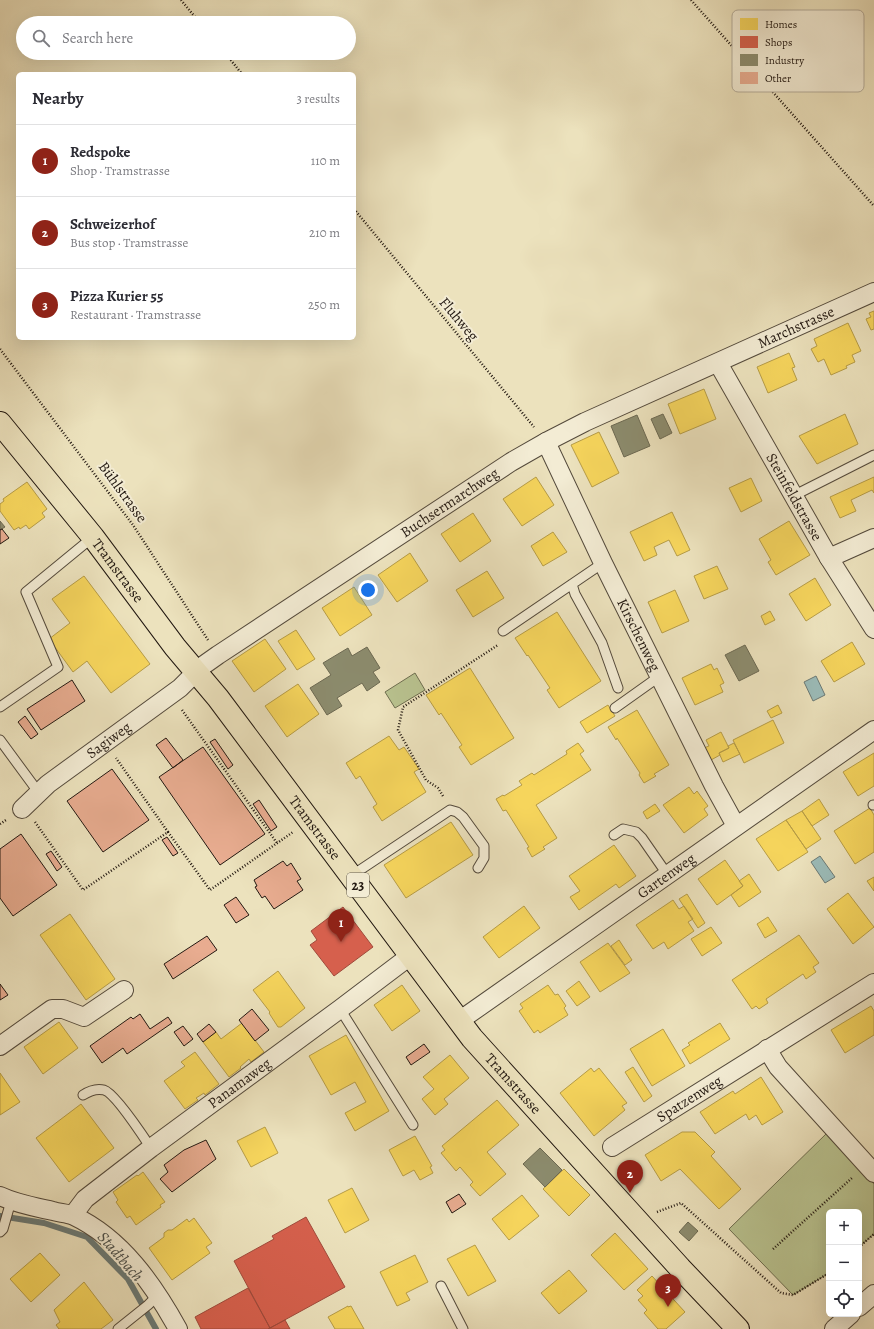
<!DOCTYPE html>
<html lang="en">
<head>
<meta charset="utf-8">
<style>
	body { margin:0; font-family:Alegreya,serif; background:#f7f7f7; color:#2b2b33 }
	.controls { position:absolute; right:12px; bottom:12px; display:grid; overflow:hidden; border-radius:6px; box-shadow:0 4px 16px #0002 }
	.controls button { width:36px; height:36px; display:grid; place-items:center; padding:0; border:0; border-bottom:1px solid #e1e1e2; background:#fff; color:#2b2b33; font:20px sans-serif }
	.you { position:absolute; left:368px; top:590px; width:14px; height:14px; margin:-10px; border:3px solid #fff; border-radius:50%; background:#1a73e8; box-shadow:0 0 0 6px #1a73e833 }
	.badge { display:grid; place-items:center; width:26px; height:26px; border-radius:50%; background:#8f2418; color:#fff; font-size:13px; font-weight:700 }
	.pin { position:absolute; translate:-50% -33px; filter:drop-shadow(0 1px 2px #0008) }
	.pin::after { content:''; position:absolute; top:21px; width:14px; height:12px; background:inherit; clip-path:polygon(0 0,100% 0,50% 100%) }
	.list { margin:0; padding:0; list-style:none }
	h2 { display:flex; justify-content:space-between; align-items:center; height:52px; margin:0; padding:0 16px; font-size:17px }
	h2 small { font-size:13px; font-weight:400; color:#7c7c81 }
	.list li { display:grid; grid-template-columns:26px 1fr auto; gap:12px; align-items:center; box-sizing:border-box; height:72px; padding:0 16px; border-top:1px solid #e1e1e2 }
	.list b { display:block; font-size:15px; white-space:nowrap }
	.list p { margin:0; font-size:13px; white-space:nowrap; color:#7c7c81 }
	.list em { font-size:13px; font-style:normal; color:#7c7c81 }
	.icon { flex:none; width:22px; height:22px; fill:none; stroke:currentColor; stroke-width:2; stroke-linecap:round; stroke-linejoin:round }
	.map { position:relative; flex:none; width:874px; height:1329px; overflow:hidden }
	.search { position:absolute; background:#fff; box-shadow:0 4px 16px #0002; left:16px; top:16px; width:340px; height:44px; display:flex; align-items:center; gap:10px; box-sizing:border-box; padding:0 14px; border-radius:22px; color:#7c7c81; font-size:15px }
	.panel { position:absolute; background:#fff; box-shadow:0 4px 16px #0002; left:16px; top:72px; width:340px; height:268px; border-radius:6px }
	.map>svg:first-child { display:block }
	.green { fill:#b9c390; stroke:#6e6e50 }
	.water { fill:#9bbcb9; stroke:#6b7a76 }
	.homes { fill:#f6d55c; stroke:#b69c46 }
	.shops { fill:#d6604d; stroke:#a04a3b }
	.industry { fill:#8c8c6e; stroke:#6c6952 }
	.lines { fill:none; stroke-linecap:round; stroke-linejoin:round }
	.stream { stroke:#6b7a76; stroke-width:6 }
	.building { fill:#e8ac90; stroke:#221811 }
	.service-casing { stroke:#544a3c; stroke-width:11 }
	.minor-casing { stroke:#544a3c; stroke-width:20 }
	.primary-casing { stroke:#221811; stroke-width:24 }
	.path { stroke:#221811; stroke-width:2.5; stroke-dasharray:1 2; stroke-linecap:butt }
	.service { stroke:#f3ecd4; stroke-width:9 }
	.minor { stroke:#f3ecd4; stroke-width:18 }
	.primary { stroke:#ece2bd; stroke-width:22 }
	.labels { text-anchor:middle; stroke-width:4; stroke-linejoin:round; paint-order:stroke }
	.shield { fill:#f3ecd4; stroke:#61584c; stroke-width:1 }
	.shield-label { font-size:14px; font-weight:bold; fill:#221811 }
	.street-label { font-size:15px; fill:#221811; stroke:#f3ecd4 }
	.water-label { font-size:16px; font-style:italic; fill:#4c514c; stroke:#f3ecd4 }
	.key { fill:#f3ecd4; stroke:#b4ac9a; stroke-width:1 }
	.key-label { font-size:11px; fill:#221811 }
</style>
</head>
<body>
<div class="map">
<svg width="874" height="1329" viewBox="0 0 874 1329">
	<rect width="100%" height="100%" fill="#ece2bd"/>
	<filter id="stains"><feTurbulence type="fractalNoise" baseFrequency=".005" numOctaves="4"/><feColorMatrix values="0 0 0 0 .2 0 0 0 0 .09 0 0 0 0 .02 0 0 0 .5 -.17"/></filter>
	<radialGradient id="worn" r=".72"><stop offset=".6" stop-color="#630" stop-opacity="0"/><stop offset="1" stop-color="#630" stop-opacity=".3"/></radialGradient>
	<!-- green -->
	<path class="green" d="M415 673 425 690 395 708 385 692Z
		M827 1133 874 1184V1234L859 1247V1212H829V1273L793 1295 729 1229Z"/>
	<!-- water -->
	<path class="water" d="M816 676 825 695 813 701 804 682Z
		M820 856 835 877 825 883 811 862Z"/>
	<!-- homes -->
	<path class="homes" d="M874 311V329L871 330 866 319 871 317 869 313Z
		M848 323 861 351 852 355 855 362 846 366 847 368 831 375 824 359 818 362 811 349 817 346 814 339Z
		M789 353 795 367 792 368 797 380 768 393 757 367Z
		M704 389 716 419 680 434 668 404Z
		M845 414 858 444 817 464 799 436Z
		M599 432 619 473 592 487 571 445Z
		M536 477 554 505 522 526 503 499Z
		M874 477V493L872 490 851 500 856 511 840 518 830 497Z
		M751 478 762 501 741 512 729 488Z
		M27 482 47 509 42 513 45 517 29 529 26 525 20 529 19 527 14 530 0 511V504L4 501 3 499Z
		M672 512 690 550 677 556 669 540 654 547 657 555 644 561 630 532Z
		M473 513 491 541 460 562 441 534Z
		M789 521 810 555 776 575 768 562 771 560 759 539Z
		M553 532 567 552 543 566 531 546Z
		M410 553 428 581 397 602 378 575Z
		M717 566 728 589 704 599 694 576Z
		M487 571 504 598 473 617 456 590Z
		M84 576 150 664 111 693 87 661 73 672 49 639 70 623 52 599Z
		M815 578 831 605 806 621 789 594Z
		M354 587 372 615 340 636 322 608Z
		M675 590 689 621 662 633 648 602Z
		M770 611 775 620 765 625 761 616Z
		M557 612 601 681 559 708 547 690 550 688 528 655 527 656 515 638Z
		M296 630 315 659 297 670 278 641Z
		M265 639 286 669 254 692 232 661Z
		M852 642 865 664 834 682 821 661Z
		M711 664 714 670 717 668 724 683 720 685 723 692 695 705 682 678Z
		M470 668 514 738 471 765 459 747 462 745 441 713 439 715 426 695Z
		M298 684 319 714 287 737 265 706Z
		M608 705 615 716 587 733 580 722Z
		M778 705 782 713 771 718 767 711Z
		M637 710 669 765 654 774 656 776 644 783 639 775 640 773 617 738 616 740 608 727Z
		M773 720 784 743 744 763 733 740Z
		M721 732 729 748 719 753 720 755 711 760 704 748 709 746 706 740Z
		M389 736 399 750 404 747 419 769 414 772 426 792 382 821 373 807 377 804 360 776 356 779 346 763Z
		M578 743 584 751 580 754 591 770 536 805 557 838 543 847 545 849 532 857 527 848 529 847 506 810 503 811 496 799 503 795 504 796 522 785 519 781 532 773 534 775 567 754 566 751Z
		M734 743 740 754 723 762 719 753 729 748 728 746Z
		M874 753V786L858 796 843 772Z
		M689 787 694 794 697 791 708 806 704 809 708 815 684 833 663 805Z
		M819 799 829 815 812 826 802 811Z
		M655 804 660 811 647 819 643 812Z
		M870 808 874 815V852L855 864 834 831Z
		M802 811 821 839 806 849 786 820Z
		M786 820 808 852 778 871 756 839Z
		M451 822 473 855 406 898 384 865Z
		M614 845 636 876 619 888 616 884 579 910 570 897 580 891 569 876Z
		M725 860 743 886 717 905 698 879Z
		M749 874 761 892 739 907 731 895 743 886 739 881Z
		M874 877V891L867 881Z
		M848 893 874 927 853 944 827 909Z
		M687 894 705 923 698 928 679 899Z
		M673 900 679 909 684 906 693 919 688 922 694 931 668 949 664 942 653 949 636 925Z
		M524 906 540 928 499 958 483 937Z
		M70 914 115 979 86 1000 40 935Z
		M768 917 777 931 765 938 757 924Z
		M711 927 722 943 702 956 691 939Z
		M799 935 819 963 813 967 816 972 806 979 803 974 766 999 768 1003 759 1009 756 1006 752 1009 732 980Z
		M619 940 632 960 625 965 611 946Z
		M608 943 630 973 600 992 580 962Z
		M278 971 305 1008 281 1027H278L269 1013 270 1012 253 990Z
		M579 981 590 997 577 1006 566 991Z
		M402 985 420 1011 392 1031 374 1005Z
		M548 985 555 995 558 994 566 1006 564 1008 568 1015 540 1033 538 1030 534 1033 519 1011 523 1008 520 1004Z
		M871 1006 874 1011V1035L845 1053 831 1030Z
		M59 1022 78 1048 43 1074 24 1047Z
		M242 1023 264 1052 251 1062 249 1059 240 1067 241 1068 229 1077 203 1042 216 1032 221 1039Z
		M720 1023 730 1039 690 1064 682 1050 690 1045 688 1043Z
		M663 1029 685 1066 652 1086 630 1049Z
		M346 1035 389 1111 355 1131 345 1113 366 1102 355 1082 331 1095 309 1056Z
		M195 1052 219 1084 205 1095 204 1093 196 1098 198 1100 185 1109 164 1081 185 1066 181 1062Z
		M450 1055 469 1078 444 1099 448 1104 435 1115 422 1099 434 1089 423 1077Z
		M633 1067 652 1096 644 1102 625 1072Z
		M591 1068 594 1072 599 1068 627 1103 622 1106 625 1110 594 1136 560 1093Z
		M0 1073 20 1102 0 1115Z
		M761 1077 783 1112 762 1125 756 1115 749 1120 746 1114 715 1134 700 1112 733 1091 735 1094Z
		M497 1100 519 1125 487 1152 506 1174 480 1196 470 1185 473 1182 460 1167 456 1171 441 1153 445 1150 442 1146Z
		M81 1104 114 1148 69 1182 36 1138Z
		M265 1127 278 1153 251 1167 237 1141Z
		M682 1132H695L715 1152 711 1156 741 1189 719 1209 680 1169 661 1181 645 1155Z
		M415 1136 432 1166 430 1167 433 1173 420 1180 414 1170 403 1176 389 1150Z
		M564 1169 590 1195 569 1216 543 1189Z
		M143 1172 165 1202 160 1205 161 1207 136 1225 130 1216 127 1218 116 1202 118 1200 113 1192 137 1175 138 1176Z
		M352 1188 369 1220 345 1233 328 1200Z
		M522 1195 539 1216 509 1240 492 1219Z
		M194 1218 212 1243 206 1247 210 1253 172 1280 149 1248 164 1237V1233L168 1230H172L187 1219 189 1222Z
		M615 1233 648 1269 624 1290 591 1255Z
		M475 1245 496 1281 468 1296 447 1259Z
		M40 1253 60 1275 31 1302 10 1279Z
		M415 1255 428 1282 406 1293 410 1300 397 1306 380 1272Z
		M569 1270 587 1291 559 1314 541 1293Z
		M652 1276 685 1312 666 1329H658L644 1313 647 1310 638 1300 643 1296 637 1290Z
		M84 1282 113 1320 101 1329H59L56 1325 60 1322 54 1310Z
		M348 1306V1307L351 1306 364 1329H335L328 1317Z"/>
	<!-- shops -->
	<path class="shops" d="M343 907 373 947 334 976 310 945 317 940 311 931Z
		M306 1217 345 1287 270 1328 234 1261 274 1239 272 1236Z
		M248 1288 270 1328 268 1329H201L195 1317Z
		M285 1320 290 1329H268L270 1328Z"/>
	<!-- industry -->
	<path class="industry" d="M663 414 672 433 660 439 651 419Z
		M637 415 650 446 624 457 611 426Z
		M0 521 5 527 0 530Z
		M745 645 759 671 739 681 725 655Z
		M367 647 380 668 373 672 380 682 367 691 362 683 337 698 342 706 327 715 310 688 331 675 323 663 348 648 352 656Z
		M540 1148 562 1170 545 1187 523 1164Z
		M688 1222 698 1231 689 1241 679 1232Z"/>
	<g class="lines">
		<!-- stream -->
		<path class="stream" d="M0 1216 44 1223 87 1237 128 1279 156 1329"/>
	</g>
	<!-- building -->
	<path class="building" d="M2 529 9 538 0 544V530Z
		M72 680 85 701 41 730 27 709Z
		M25 716 38 734 31 739 18 722Z
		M166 738 183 760 173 768 156 745Z
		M215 739 233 765 228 769 210 742Z
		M203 747 265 834 220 865 159 777Z
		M112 769 149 820 103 852 67 801Z
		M259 800 277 827 271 831 253 804Z
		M21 834 57 885 13 916 0 898V849Z
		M167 837 178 853 173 856 162 840Z
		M51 851 62 867 57 871 46 854Z
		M283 861 287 866 291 863 301 879 297 881 303 890 274 909 265 896 262 898 255 887 257 886 254 880Z
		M236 897 249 915 236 923 224 905Z
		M207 936 217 950 173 979 164 964Z
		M0 984 8 995 0 1000Z
		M252 1009 269 1030 255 1041 239 1020Z
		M140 1014 150 1029 168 1017 172 1023 127 1054 123 1048 102 1063 90 1046 131 1017 133 1019Z
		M209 1024 216 1032 203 1042 197 1034Z
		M183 1026 193 1039 184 1046 174 1032Z
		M424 1044 430 1052 411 1065 406 1057Z
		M206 1140 216 1159 172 1192 160 1179 168 1172 164 1165 184 1150Z
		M459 1194 466 1204 452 1213 446 1202Z"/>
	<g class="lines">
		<defs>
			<path id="service" d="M793 496 874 455
				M572 584 575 594 602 643 618 688
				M503 631 603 563
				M0 707 58 667 26 592 93 537
				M615 708 660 676
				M0 740 39 793
				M873 805H874
				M614 835 623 829 636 832 642 838 667 874
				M351 876 450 810 457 812 463 817 484 846V858L478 868
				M340 1009 413 1125
				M83 1095C89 1091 96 1088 104 1090 115 1093 143 1136 151 1148
				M0 1232 3 1229 11 1201
				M441 1286 463 1329
				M118 1329 148 1305 158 1295"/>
			<g id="minor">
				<path id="s1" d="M718 363 829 558 874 629"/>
				<path id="s2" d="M546 442 603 563 714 786 736 826"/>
				<path d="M829 558 874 538"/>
				<path id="s3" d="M22 809 48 784 180 688 201 667 218 655 511 462 546 442 585 422 874 292"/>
				<path id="s4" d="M459 1021 874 730"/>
				<path d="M0 1046 52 1009H63L84 1017 124 990"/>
				<path d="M767 1049 778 1067 874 1173"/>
				<path id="s5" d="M612 1147 874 983"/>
				<path d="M0 1196C17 1204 35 1207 53 1211 59 1213 68 1213 74 1216 122 1239 153 1284 178 1329"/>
				<path id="s6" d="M73 1215 85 1199 151 1148 340 1009 410 956"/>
				<path d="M859 1307 874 1294"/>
				<path d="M834 1329 851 1314"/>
			</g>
			<g id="primary">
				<path id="s7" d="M0 423 93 537 175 647 218 698 472 1038 680 1268 738 1329"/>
			</g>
		</defs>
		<!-- service casing -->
		<use href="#service" class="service-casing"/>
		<!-- minor casing -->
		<use href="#minor" class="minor-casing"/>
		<!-- primary casing -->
		<use href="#primary" class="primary-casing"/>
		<!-- path -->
		<path class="path" d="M181 0 200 23
			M691 0 874 206
			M225 53 242 74
			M354 209 534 427
			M0 349 133 525 208 640
			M182 710 277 843
			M443 796 438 788 426 780 398 730 403 707 498 645
			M35 822 83 890 168 832 116 758
			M0 824 6 820
			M168 832 210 890 293 832
			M657 1212 681 1203 781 1293 793 1295 829 1273
			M859 1247 874 1234
			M773 1249 853 1177"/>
		<!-- service -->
		<use href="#service" class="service"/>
		<!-- minor -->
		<use href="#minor" class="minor"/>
		<!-- primary -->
		<use href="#primary" class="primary"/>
	</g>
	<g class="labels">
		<!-- shield labels -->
		<rect class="shield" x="347" y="873" width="22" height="24" rx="3"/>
		<g class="shield-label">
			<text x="358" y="890">23</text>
		</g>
		<!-- street labels -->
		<g class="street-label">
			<text transform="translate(459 319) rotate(50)" y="5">Fluhweg</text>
			<text dy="5" stroke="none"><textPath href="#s3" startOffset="916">Marchstrasse</textPath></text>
			<text transform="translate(123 492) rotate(54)" y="5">Bühlstrasse</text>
			<text dy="5" stroke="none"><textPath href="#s1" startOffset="154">Steinfeldstrasse</textPath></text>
			<text dy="5" stroke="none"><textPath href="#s3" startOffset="527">Buchsermarchweg</textPath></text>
			<text dy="5" stroke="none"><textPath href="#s7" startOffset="189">Tramstrasse</textPath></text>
			<text dy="5" stroke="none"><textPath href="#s2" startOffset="214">Kirschenweg</textPath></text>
			<text dy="5" stroke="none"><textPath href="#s3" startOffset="111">Sagiweg</textPath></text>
			<text dy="5" stroke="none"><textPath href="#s7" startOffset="513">Tramstrasse</textPath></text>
			<text dy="5" stroke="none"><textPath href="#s4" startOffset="253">Gartenweg</textPath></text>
			<text dy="5" stroke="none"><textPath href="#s7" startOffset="837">Tramstrasse</textPath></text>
			<text dy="5" stroke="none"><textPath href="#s6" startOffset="213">Panamaweg</textPath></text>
			<text dy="5" stroke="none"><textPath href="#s5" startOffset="91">Spatzenweg</textPath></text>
		</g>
		<!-- water labels -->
		<g class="water-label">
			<text transform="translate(121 1256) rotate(49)" y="6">Stadtbach</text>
		</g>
	</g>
	<!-- legend -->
	<rect x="732" y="10" width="132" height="82" rx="6" class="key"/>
	<rect x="740" y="18" width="18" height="12" fill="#f6d55c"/>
	<rect x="740" y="36" width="18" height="12" fill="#d6604d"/>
	<rect x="740" y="54" width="18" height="12" fill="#8c8c6e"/>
	<rect x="740" y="72" width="18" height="12" fill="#e8ac90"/>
	<g class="key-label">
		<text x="765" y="28">Homes</text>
		<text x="765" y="46">Shops</text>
		<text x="765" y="64">Industry</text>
		<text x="765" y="82">Other</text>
	</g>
	<rect width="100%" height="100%" filter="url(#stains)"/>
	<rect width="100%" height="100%" fill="url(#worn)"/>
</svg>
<div class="controls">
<button>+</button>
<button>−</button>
<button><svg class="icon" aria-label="locate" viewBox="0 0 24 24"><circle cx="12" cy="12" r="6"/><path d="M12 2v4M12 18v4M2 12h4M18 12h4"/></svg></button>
</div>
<div class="you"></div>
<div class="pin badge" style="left:341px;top:942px">1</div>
<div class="pin badge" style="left:630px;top:1193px">2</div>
<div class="pin badge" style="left:668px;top:1307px">3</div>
<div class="search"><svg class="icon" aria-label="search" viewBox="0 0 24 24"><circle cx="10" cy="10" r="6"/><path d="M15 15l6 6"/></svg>Search here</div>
<section class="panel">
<h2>Nearby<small>3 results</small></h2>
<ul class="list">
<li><span class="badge">1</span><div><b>Redspoke</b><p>Shop · Tramstrasse</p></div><em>110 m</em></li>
<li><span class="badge">2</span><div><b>Schweizerhof</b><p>Bus stop · Tramstrasse</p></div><em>210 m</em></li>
<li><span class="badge">3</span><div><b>Pizza Kurier 55</b><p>Restaurant · Tramstrasse</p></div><em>250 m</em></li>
</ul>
</section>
</div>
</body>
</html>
